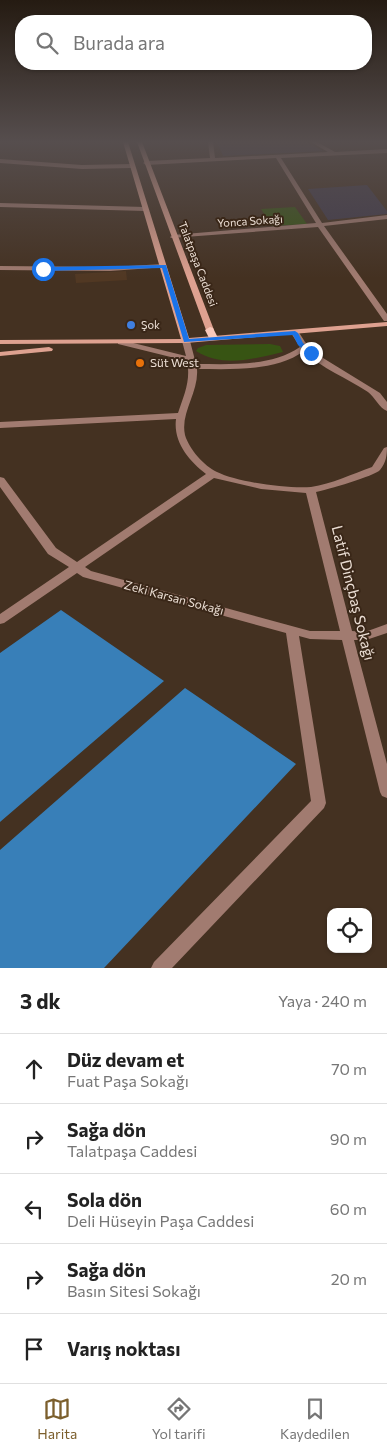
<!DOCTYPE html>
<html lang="tr">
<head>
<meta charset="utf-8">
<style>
	body { margin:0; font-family:Commissioner,sans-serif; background:#f2f2f2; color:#222 }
	.controls { position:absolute; right:15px; bottom:15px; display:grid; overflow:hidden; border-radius:10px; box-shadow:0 1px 4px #0004 }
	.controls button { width:45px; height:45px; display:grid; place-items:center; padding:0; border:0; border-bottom:1px solid #e0e0e0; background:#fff; color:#222; font:25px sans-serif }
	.stop { position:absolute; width:15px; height:15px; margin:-11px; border:4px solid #1a73e8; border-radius:50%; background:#fff }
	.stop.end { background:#1a73e8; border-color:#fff; box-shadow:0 1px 5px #0008 }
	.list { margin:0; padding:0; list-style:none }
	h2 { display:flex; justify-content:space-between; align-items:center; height:65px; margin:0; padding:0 20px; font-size:21px }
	h2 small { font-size:16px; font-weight:400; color:#767676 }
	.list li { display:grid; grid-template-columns:32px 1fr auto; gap:15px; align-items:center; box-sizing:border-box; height:70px; padding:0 20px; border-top:1px solid #e0e0e0 }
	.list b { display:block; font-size:19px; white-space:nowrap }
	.list p { margin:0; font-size:16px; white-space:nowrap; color:#767676 }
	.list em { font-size:16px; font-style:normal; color:#767676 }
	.icon { flex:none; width:28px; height:28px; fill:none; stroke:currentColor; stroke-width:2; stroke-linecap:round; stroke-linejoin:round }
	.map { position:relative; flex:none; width:387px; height:968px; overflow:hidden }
	.search { position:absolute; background:#fff; box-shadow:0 1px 4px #0004; left:15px; right:15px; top:15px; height:55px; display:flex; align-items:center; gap:12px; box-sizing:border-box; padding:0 18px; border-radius:20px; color:#767676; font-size:19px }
	.sheet { height:415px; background:#fff }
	nav { display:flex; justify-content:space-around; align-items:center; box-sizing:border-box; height:70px; border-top:1px solid #e0e0e0; background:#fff; font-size:14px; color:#767676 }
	nav a { display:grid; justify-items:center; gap:2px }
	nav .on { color:#7c5f2d }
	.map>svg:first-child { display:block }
	.built { fill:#513823 }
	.education { fill:#403a4b }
	.green { fill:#375413 }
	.water { fill:#387fb8 }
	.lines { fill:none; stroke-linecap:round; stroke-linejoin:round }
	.minor { fill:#a17b70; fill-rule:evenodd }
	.secondary { fill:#dea190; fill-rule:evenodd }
	.primary { fill:#f8c8bb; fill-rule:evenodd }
	.route { fill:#1a73e8 }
	.shop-dot { fill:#3f7fe0; stroke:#3a2718; stroke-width:2 }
	.food-dot { fill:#e8710a; stroke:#3a2718; stroke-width:2 }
	.labels { text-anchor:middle; stroke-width:4; stroke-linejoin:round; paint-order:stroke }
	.far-street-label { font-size:11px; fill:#ecdfd5; stroke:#3a2718 }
	.far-poi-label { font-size:11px; fill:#ecdfd5; stroke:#3a2718; text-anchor:start }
	.poi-label { font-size:12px; fill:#ecdfd5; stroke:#3a2718; text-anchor:start }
	.street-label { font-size:12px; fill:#ecdfd5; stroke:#3a2718 }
	.near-street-label { font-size:15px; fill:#ecdfd5; stroke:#3a2718 }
</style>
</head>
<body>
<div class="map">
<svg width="387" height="968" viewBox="0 0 387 968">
	<rect width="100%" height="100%" fill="#443121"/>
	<!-- built -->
	<path class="built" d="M126 271 127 280 76 283 75 274Z"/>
	<!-- education -->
	<path class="education" d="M217 142H306L323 151 223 156Z
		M367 185 387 211V214L328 220 308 189Z"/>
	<!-- green -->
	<path class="green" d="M295 207 307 224 272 226 261 209Z
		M270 344 280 346 283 352C253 359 223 368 196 351L198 348 206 345Z"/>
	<!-- water -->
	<path class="water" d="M61 610 164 681 0 822V653Z
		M185 688 296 764 104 968H0V850Z"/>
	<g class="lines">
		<!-- minor -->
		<path class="minor" d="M208 142H213L215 158 328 152 311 142H317L335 152 387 149V153L281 158 322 223 387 215V219L324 226 387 314V321H384L318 227 171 238 170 237 173 235 316 223 276 158 146 165 143 163 146 161 210 158Z
			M0 159 82 165 131 164 134 166 131 168 82 169 0 163Z
			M0 203 145 207 148 209 145 211 0 207Z
			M164 264 166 265V267L110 271 0 270V266L110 267Z
			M292 331H298L305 342 323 358 380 393 387 402V411C379 408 375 397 368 392 347 378 322 369 304 351 275 372 231 369 197 369 199 392 180 413 185 435 189 449 204 466 217 472 237 482 288 489 311 487 332 484 352 474 372 467L384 448 387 447C387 455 386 463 380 470 375 476 326 490 316 492L352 631 365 632 387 624V633L366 640H354L387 764V798L382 796 380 792 342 640 310 639 299 636 326 803 324 808 172 968H151L154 962 311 801 286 633 83 577 77 573 4 623 0 624V614L69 567 48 554 0 487V477L4 478 56 548 77 562 206 474C189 461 173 442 176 419L0 428V422L178 413C184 395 191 381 187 361L118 344V340H121L186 356 182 341 186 339 190 341 196 364C230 364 271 367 300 347L291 333ZM214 478 261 489 306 493 340 631H310L91 571 85 567Z"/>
		<!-- secondary -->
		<path class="secondary" d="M123 142H128L189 338 387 322V326L186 343 0 344V340L181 339Z
			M137 142H142L214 330 213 332H207L206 330Z
			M49 347 53 349 52 351 0 356V352Z"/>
		<!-- primary -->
		<path class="primary" d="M210 327 213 328 218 338 216 340H210L205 330Z"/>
	</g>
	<!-- sky -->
	<linearGradient id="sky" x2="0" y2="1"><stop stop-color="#251b12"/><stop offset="0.51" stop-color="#564e4e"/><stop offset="1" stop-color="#564e4e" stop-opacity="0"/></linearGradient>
	<rect width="387" height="278" fill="url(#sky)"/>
	<!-- route -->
	<path class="route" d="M166 265 189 339 295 331 298 333 303 343 314 353 308 354 298 345 293 335 184 342 162 268 43 271 40 269 43 267Z"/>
	<!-- markers -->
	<circle class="shop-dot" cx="131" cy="325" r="5"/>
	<circle class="food-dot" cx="140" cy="363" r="5"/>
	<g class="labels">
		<!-- far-street labels -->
		<g class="far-street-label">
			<text transform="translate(250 221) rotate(-4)" y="4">Yonca Sokağı</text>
			<text transform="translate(198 264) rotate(69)" y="4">Talatpaşa Caddesi</text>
		</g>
		<!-- far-poi labels -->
		<g class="far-poi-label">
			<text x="141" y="329">Şok</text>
		</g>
		<!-- poi labels -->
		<g class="poi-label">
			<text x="150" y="367">Süt West</text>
		</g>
		<!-- street labels -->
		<g class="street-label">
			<text transform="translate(174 598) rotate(15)" y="4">Zeki Karsan Sokağı</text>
		</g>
		<!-- near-street labels -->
		<g class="near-street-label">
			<text transform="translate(353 593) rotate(76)" y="5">Latif Dinçbaş Sokağı</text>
		</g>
	</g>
</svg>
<div class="controls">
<button><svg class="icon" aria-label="locate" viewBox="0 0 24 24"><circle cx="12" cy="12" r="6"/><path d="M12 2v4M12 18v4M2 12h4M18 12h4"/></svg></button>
</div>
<div class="stop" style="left:43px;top:269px"></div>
<div class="stop end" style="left:311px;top:353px"></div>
<div class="search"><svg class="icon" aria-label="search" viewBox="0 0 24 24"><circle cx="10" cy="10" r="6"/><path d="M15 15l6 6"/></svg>Burada ara</div>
</div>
<section class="sheet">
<h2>3 dk<small>Yaya · 240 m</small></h2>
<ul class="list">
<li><svg class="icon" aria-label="ahead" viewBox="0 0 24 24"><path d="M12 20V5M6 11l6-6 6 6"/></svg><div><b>Düz devam et</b><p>Fuat Paşa Sokağı</p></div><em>70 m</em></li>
<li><svg class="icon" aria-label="right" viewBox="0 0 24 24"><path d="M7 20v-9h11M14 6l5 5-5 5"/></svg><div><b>Sağa dön</b><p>Talatpaşa Caddesi</p></div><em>90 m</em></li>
<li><svg class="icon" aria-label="left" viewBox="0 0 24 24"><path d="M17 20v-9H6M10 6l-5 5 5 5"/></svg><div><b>Sola dön</b><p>Deli Hüseyin Paşa Caddesi</p></div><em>60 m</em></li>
<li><svg class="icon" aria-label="right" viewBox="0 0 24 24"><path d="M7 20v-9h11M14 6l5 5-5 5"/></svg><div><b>Sağa dön</b><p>Basın Sitesi Sokağı</p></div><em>20 m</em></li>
<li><svg class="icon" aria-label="arrive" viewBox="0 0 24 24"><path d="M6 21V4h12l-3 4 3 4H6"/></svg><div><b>Varış noktası</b></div></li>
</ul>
</section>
<nav>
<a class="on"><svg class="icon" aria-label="map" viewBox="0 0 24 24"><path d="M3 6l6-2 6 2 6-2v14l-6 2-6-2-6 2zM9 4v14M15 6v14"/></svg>Harita</a>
<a><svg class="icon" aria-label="directions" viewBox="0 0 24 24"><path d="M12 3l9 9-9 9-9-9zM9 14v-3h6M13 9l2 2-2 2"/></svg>Yol tarifi</a>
<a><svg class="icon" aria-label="saved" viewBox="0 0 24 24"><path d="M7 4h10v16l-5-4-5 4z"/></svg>Kaydedilen</a>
</nav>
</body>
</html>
